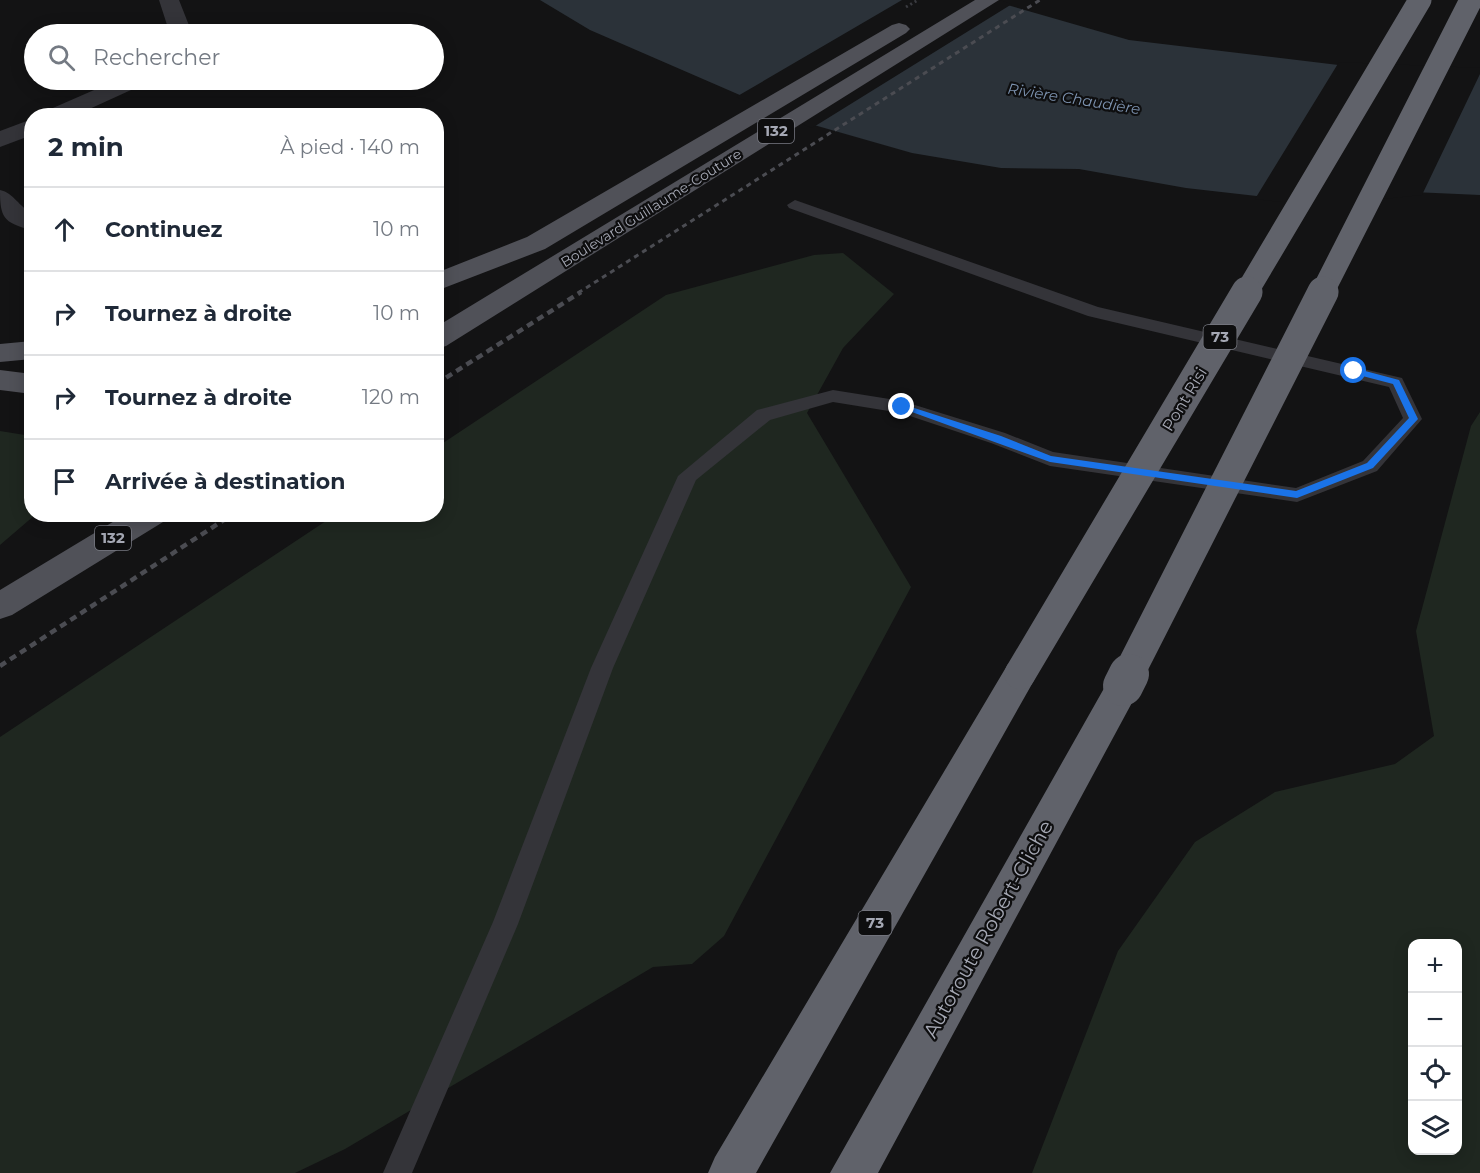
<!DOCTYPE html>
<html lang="fr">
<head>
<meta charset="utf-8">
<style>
	body { margin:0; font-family:Montserrat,sans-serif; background:#f2f2f3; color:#1f2937 }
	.controls { position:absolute; right:18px; bottom:18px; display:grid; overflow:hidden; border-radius:12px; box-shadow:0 3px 15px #0003 }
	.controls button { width:54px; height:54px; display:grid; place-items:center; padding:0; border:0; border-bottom:2px solid #e0e1e3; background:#fff; color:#1f2937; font:30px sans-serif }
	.stop { position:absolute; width:18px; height:18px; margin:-14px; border:4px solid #1a73e8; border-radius:50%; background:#fff }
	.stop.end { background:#1a73e8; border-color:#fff; box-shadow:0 2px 6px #0008 }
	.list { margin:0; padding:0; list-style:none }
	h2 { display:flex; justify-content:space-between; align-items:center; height:78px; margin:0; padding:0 24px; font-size:26px }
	h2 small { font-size:20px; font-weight:400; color:#747a83 }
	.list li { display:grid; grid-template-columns:39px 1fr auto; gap:18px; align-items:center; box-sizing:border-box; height:84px; padding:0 24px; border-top:2px solid #e0e1e3 }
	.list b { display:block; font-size:22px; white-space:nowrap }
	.list em { font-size:20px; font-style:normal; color:#747a83 }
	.icon { flex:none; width:33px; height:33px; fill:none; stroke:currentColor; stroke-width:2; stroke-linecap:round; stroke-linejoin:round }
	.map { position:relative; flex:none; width:1480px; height:1173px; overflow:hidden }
	.search { position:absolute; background:#fff; box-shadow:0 3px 15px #0003; left:24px; top:24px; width:420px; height:66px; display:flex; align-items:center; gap:15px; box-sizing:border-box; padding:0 21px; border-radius:33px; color:#747a83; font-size:22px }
	.panel { position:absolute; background:#fff; box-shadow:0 3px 15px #0003; left:24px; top:108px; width:420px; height:414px; border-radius:24px }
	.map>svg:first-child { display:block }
	.green { fill:#1f2720; fill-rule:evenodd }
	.water { fill:#2b3239 }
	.pier { fill:#131314 }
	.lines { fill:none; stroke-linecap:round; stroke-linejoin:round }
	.path { stroke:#3a3b40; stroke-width:3; stroke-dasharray:2 3; stroke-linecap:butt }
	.lane { fill:#343439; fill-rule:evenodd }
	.street { fill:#343439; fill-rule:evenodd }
	.primary { fill:#505158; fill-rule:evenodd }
	.highway { fill:#60626a; fill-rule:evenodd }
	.rail-far1 { stroke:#4b4c52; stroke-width:3; stroke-dasharray:5 4.5; stroke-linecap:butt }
	.rail { stroke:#4b4c52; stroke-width:4.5; stroke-dasharray:7 5; stroke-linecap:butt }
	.highway-bridge-far2 { stroke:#60626a; stroke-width:23 }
	.highway-bridge-far1 { stroke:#60626a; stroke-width:31 }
	.highway-bridge { stroke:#60626a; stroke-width:40 }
	.route { fill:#1a73e8 }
	.labels { text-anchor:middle; stroke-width:4.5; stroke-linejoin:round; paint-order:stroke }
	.far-street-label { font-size:14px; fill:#a5a8b4; stroke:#0e0e0f }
	.far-water-label { font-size:15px; font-style:italic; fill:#7c92af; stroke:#0e0e0f }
	.shield { fill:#0e0e0f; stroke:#787a82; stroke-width:1.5 }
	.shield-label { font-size:15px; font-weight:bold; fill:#a5a8b4 }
	.street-label { font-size:16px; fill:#a5a8b4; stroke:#0e0e0f }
	.near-street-label { font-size:20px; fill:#a5a8b4; stroke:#0e0e0f }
</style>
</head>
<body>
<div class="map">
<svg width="1480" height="1173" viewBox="0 0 1480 1173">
	<rect width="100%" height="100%" fill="#131314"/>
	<!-- green -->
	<path class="green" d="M843 253 894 294 843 348 807 413 911 587 724 936 692 964 653 967 345 1149 295 1173H0V737L335 515 436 514 437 447 666 295 814 255Z
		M1480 412V1173H1032L1118 951 1195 842 1275 792 1395 764 1434 736 1416 631 1471 426ZM1412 944H1458V1150H1412Z
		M0 431 31 436 32 514 35 515 0 545Z"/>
	<!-- water -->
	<path class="water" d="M540 0H990L1129 40 1355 67 1480 71V195L1413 192 1282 199 1186 188 1079 169 1001 168 912 153 800 121 590 30Z"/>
	<!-- pier -->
	<path class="pier" d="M902 0H1000L1012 4 812 128 736 97Z
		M1339 62 1480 68V74L1422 195 1354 202H1282L1255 199Z"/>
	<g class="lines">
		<!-- path -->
		<path class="path" d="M906 7 918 0"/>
		<!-- lane -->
		<path class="lane" d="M795 200 1098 307 1402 378 1422 419 1377 471 1297 502 1050 466 991 443 901 413 833 402 770 420 696 480 613 668 518 924 412 1173H383L493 922 591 668 678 476 757 410 833 390 902 401 1005 433 1053 452 1296 488 1363 461 1403 418 1389 387 1088 316 789 208 787 205Z"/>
		<!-- street -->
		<path class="street" d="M159 0H179L190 28 186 34H166L168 28Z
			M117 80H145L142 85 74 116H43L46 111Z
			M32 119V135L0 147V131Z
			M0 190C14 193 19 207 32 213V230C3 223 0 217 0 190Z"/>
		<!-- primary -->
		<path class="primary" d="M975 0H999L446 346 436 349V327Z
			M899 23 906 25 910 29 906 33 545 249 436 291V273L527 237 892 25Z
			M32 341V359L0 362V344Z
			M0 370 32 374V394L0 390Z
			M126 514H167L163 522 12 615 0 619V590Z"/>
		<!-- highway -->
		<path class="highway" d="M1020 659 1032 664 1037 674 1032 684 756 1173H708L715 1157 1008 664Z
			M1123 671 1135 676 1141 686 878 1173H830L1111 676Z"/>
		<!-- rail-far1 -->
		<path class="rail-far1" d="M578 293 1040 0"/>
		<!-- rail -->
		<path class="rail" d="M436 384 581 292
			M0 666 233 514"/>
		<!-- highway-bridge-far2 -->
		<path class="highway-bridge-far2" d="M1246 293 1420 0
			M1322 293 1471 0"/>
		<!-- highway-bridge-far1 -->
		<path class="highway-bridge-far1" d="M1020 674 1247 292
			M1128 675 1323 292"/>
		<!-- highway-bridge -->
		<path class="highway-bridge" d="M1123 686 1129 674"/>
	</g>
	<!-- route -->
	<path class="route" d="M1354 368 1399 380 1418 419 1373 468 1297 498 1050 462 898 407 905 405 1001 436 1051 456 1296 491 1367 463 1409 418 1393 384 1351 373Z"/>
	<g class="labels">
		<!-- far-street labels -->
		<g class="far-street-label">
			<text transform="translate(651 208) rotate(-32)" y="5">Boulevard Guillaume-Couture</text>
		</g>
		<!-- far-water labels -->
		<g class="far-water-label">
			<text transform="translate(1074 99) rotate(9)" y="5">Rivière Chaudière</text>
		</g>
		<!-- shield labels -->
		<g class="shield">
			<rect x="758" y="119" width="36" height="24" rx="4.5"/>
			<rect x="1203.5" y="325" width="33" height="24" rx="4.5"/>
			<rect x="95" y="526" width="36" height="24" rx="4.5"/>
			<rect x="858.5" y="911" width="33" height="24" rx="4.5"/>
		</g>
		<g class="shield-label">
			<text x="776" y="136">132</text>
			<text x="1220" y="342">73</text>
			<text x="113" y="543">132</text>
			<text x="875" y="928">73</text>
		</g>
		<!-- street labels -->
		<g class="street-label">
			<text transform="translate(1184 399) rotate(-59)" y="6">Pont Risi</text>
		</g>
		<!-- near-street labels -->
		<g class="near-street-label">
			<text transform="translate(988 929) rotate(-61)" y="7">Autoroute Robert-Cliche</text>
		</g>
	</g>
</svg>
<div class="controls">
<button>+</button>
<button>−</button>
<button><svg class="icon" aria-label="locate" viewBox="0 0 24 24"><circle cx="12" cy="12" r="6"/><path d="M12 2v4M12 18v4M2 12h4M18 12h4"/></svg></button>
<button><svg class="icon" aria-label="layers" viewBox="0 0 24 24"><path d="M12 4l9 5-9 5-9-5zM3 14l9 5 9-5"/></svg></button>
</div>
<div class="stop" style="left:1354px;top:371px"></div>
<div class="stop end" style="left:902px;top:407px"></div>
<div class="search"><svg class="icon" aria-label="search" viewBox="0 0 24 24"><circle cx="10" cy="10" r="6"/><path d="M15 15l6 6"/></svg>Rechercher</div>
<section class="panel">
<h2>2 min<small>À pied · 140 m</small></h2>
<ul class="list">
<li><svg class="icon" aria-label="ahead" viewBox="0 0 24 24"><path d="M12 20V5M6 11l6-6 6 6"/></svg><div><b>Continuez</b></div><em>10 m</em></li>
<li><svg class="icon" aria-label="right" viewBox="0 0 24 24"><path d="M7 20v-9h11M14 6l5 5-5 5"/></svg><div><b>Tournez à droite</b></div><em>10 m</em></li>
<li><svg class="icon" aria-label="right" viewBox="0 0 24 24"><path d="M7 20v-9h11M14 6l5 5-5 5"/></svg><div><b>Tournez à droite</b></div><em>120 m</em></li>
<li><svg class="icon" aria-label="arrive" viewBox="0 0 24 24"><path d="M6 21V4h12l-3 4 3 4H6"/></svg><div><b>Arrivée à destination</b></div></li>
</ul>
</section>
</div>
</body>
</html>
